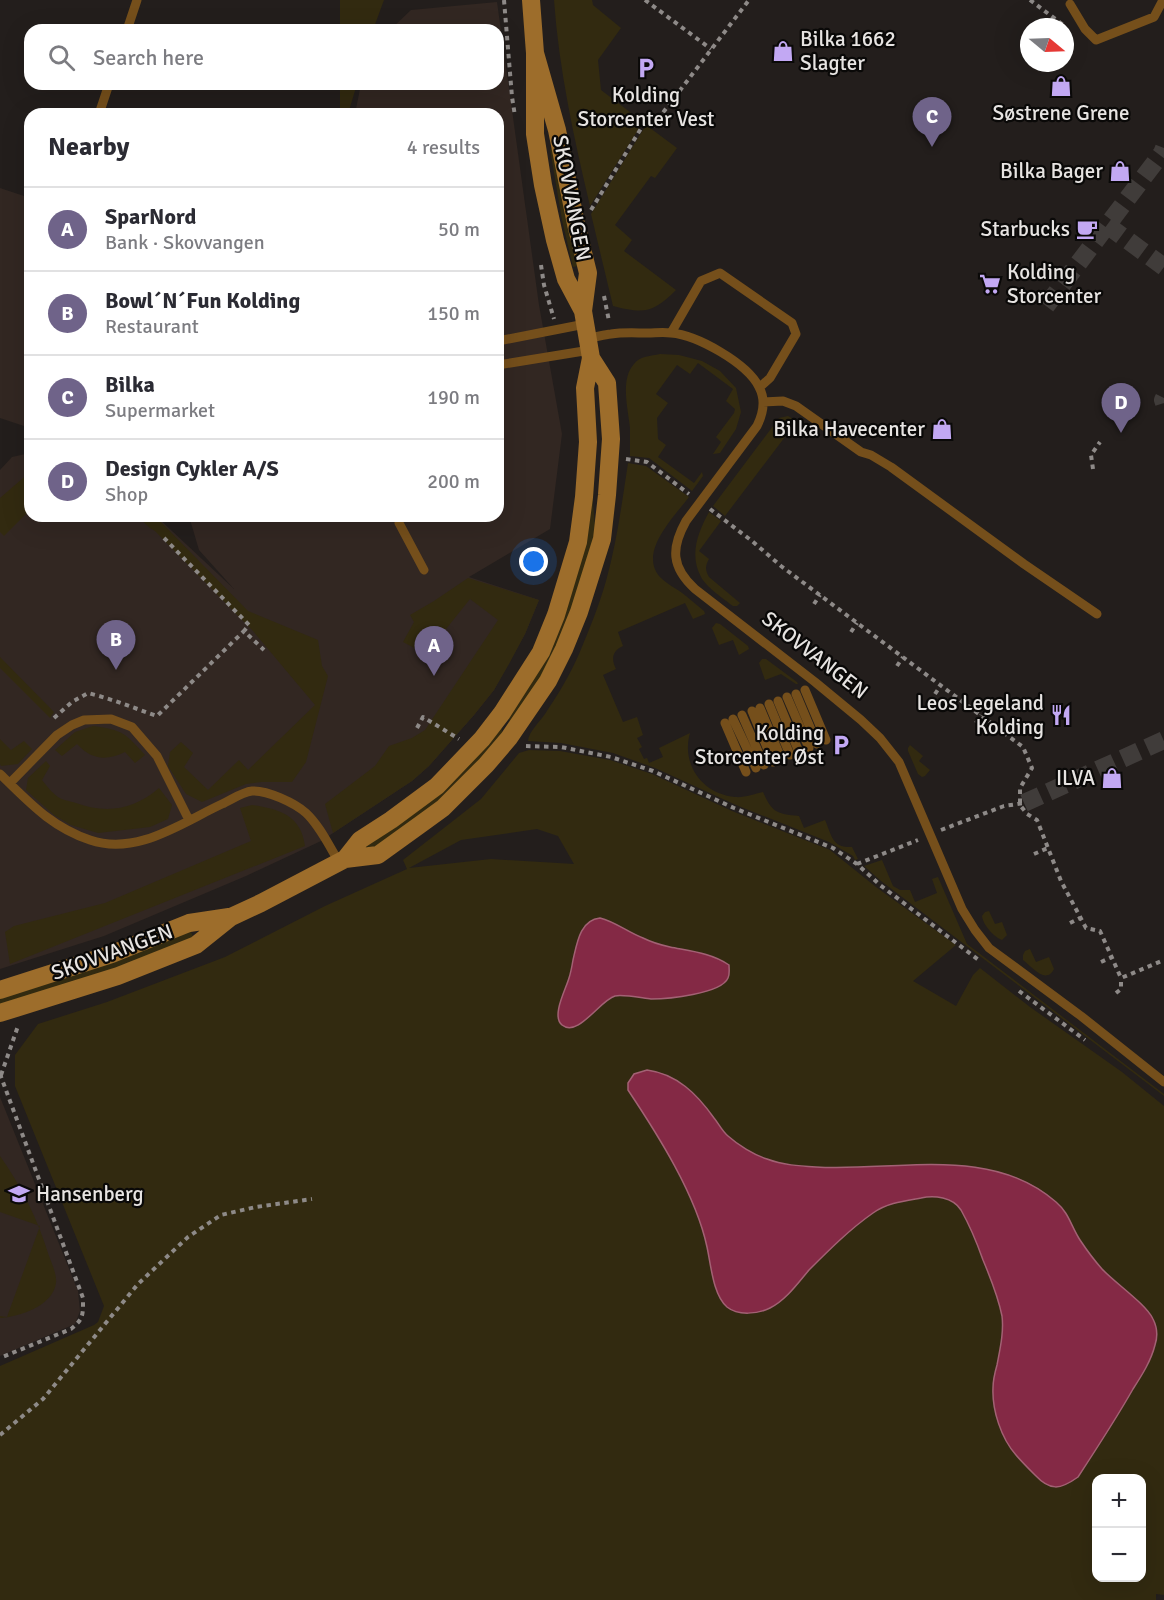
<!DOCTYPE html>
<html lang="en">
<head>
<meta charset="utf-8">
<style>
	body { margin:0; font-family:Signika,sans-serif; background:#f2f2f3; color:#2b2b33 }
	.controls { position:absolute; right:18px; bottom:18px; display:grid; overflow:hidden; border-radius:12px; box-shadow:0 6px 24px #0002 }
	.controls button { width:54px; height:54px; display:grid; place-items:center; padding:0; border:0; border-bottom:2px solid #e1e1e2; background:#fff; color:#2b2b33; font:30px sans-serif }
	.compass { position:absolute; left:1020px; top:18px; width:54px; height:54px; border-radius:50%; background:#fff; box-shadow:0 6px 24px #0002; rotate:109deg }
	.you { position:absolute; left:534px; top:562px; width:21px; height:21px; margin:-15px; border:4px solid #fff; border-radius:50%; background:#1a73e8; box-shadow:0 0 0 9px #1a73e833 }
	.badge { display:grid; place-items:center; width:39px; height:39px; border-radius:50%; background:#6f6389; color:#fff; font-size:20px; font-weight:700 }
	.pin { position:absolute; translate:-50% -50px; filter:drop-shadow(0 2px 3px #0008) }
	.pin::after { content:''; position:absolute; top:32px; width:21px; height:18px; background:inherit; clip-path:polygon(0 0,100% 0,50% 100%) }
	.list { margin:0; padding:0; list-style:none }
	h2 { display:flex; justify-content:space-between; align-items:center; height:78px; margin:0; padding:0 24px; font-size:26px }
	h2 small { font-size:20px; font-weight:400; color:#7c7c81 }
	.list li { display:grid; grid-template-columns:39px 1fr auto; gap:18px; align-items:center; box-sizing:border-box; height:84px; padding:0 24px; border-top:2px solid #e1e1e2 }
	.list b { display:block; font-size:22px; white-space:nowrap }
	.list p { margin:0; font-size:20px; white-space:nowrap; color:#7c7c81 }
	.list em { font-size:20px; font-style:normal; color:#7c7c81 }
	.icon { flex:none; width:33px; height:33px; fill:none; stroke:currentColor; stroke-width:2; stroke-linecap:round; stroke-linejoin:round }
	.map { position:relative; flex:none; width:1164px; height:1600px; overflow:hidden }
	.search { position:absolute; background:#fff; box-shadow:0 6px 24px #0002; left:24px; top:24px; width:480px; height:66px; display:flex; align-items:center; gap:15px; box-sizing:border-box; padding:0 21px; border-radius:18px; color:#7c7c81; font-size:22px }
	.panel { position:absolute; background:#fff; box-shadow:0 6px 24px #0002; left:24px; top:108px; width:480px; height:414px; border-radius:18px }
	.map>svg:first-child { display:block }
	.built { fill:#322722 }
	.green { fill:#322a10; fill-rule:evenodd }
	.water { fill:#842945; stroke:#a26174; stroke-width:1.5 }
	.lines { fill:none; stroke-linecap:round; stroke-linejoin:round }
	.street-tunnel { stroke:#403c3a; stroke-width:18; stroke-dasharray:18 9; stroke-linecap:butt }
	.path { stroke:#8e8a88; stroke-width:4; stroke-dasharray:4.5 4.5; stroke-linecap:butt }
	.lane { stroke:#754f1b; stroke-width:9 }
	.secondary { stroke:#9d6d2b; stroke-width:18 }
	.labels { text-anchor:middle; stroke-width:4.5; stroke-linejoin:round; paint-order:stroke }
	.poi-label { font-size:21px; fill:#e7e4e2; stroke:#0a0908; text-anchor:end }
	.street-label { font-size:21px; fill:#e7e4e2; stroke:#0a0908 }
</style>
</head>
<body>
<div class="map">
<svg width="1164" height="1600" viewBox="0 0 1164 1600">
	<rect width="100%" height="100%" fill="#231e1c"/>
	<!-- built -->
	<path class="built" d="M497 2 539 305 562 434 550 529 469 577 539 600 525 634 494 690 474 715 429 766 412 781 321 841 246 876 104 936 0 969V470L12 457 30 453V516H156L234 589 199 550 189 516H498V114H356V109L361 84H498V30H390L411 10Z
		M0 188 30 198V428L0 418Z
		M0 1097 78 1291 80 1311 75 1324 0 1356Z"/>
	<!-- green -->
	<path class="green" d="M340 0H384L373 30H340Z
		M554 0H592L593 5 621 28 598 60 601 90 643 122 590 206C574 138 559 70 554 0Z
		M340 84H357L348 114H340Z
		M646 125 677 148 655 178 651 176 615 225 632 240 624 251 676 290C653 313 644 314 613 306L591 214Z
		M550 149H554L578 266 573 267 562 220Z
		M660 354 679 355 702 361 720 371 736 388 741 412 736 429 720 453 713 454 721 442 716 437 734 413 735 409 726 401 733 389 698 363 690 374 677 365 656 394 668 403 657 418 658 439 666 445 658 457 694 483 702 472 703 476 692 491 649 458 630 456C630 447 630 437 630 428 628 409 620 379 634 364 640 356 651 356 660 354Z
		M788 416 797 421 725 516 713 506 779 418Z
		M595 436 593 503 596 537 559 646 511 727 508 714 548 646Z
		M628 463 646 466 689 497C674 517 639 551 659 576 666 584 678 589 686 596 692 601 698 606 704 611L705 614 693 619 685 603 618 632 623 646C612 651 611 659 616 669L603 675 623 722 637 717 643 735 637 738 642 747 639 749 644 759 647 758 649 763 663 757 659 748 690 733C681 764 702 794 735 797 744 798 754 794 763 792 772 812 776 814 799 816L804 828 825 820C832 836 832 848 852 847L858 859 855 860 853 856 829 842 736 805 655 768 613 753 561 743 528 741C529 731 539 723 545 714 557 696 570 675 579 654 589 630 599 606 606 581 617 542 622 502 628 463Z
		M30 472V510L4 536 0 532V498Z
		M709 512 721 521 699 551 709 559C705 566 705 570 709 577L740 603 737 606H733C724 599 706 587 701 577 689 555 698 532 709 512Z
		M137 516H155L248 611 318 640 322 666 328 676 306 762 292 782H261L246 784 202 802 186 794 168 766 170 752 181 742 193 753 184 767 208 790 239 760 248 770 315 705 253 631 155 531 150 528Z
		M468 578 539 600 525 634 509 664 494 690 474 715 429 766 412 781 333 833 325 804 375 766 389 746 412 738 425 730 498 620 470 599 426 654 403 642 414 622 410 615 434 601Z
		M716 623 720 624 748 646 749 649 739 655 733 640 719 645 712 628Z
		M0 657 54 712 50 718 0 668Z
		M762 659H766L797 682 798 684H796L781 674 765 680 759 663Z
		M501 724 503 737 438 804 365 853 361 846Z
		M93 726C123 730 125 733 145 755L135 763 125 752C106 761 92 760 77 744L62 756 55 750 75 732Z
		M0 739 11 750 24 741 32 749 18 764 1 766 0 764Z
		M910 745 923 756 919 761 930 770 925 776 922 777 918 774 908 751V748Z
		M529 750 560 751 610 760 652 774 732 811 830 850 876 887 956 945 913 981 956 1006 973 975 980 968 1030 1007 1122 1072 1164 1106V1595L1156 1594V1600H0V1366L94 1325 98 1322 104 1306 15 1086V1055L38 1024 107 1002 225 957 325 906 407 869 403 860 481 799 519 753ZM537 829 558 836 574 864 491 859 409 868 461 840ZM1096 1478H1142V1578H1096Z
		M46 761 50 766 42 780C46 785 52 793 58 797 62 800 70 801 76 803 106 814 134 810 159 788L172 805 168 819 150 827 98 833 71 825 54 815 26 790 28 778Z
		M252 805C279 809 301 815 305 846L10 964 5 932 14 926 105 903 251 841 240 808Z
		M882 860 893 886 900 890H910L915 902 937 893 932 879 938 877 967 944 1164 1094V1096L881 881 864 866Z
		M989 911 995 924 1002 922 1007 935 1002 940C994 937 983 925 982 916L985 912Z
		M190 930 193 936 186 943 115 970 0 1007V996Z
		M1030 949 1036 962 1049 957 1054 969C1046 985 1032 967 1023 960V955L1025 951Z
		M0 1156C22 1187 38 1220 49 1256 52 1264 57 1275 56 1283 53 1306 19 1317 0 1318V1316L7 1317 40 1226 0 1212Z"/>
	<!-- water -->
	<path class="water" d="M600 918C616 922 627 932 643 938 651 942 661 945 670 947 690 951 712 953 729 965 729 969 730 974 728 978 721 994 667 999 651 999 642 998 622 994 615 996 600 1000 578 1038 562 1025 551 1016 566 989 569 978 571 972 572 966 573 960 577 943 580 920 600 918Z
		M647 1070C677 1074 697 1094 714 1118 719 1124 722 1131 728 1136 738 1145 754 1155 767 1159 783 1165 799 1166 816 1167 895 1172 990 1144 1056 1202 1069 1213 1071 1226 1080 1240 1086 1249 1094 1260 1102 1269 1115 1283 1146 1304 1153 1319 1157 1327 1158 1336 1155 1345 1151 1361 1142 1375 1133 1389 1116 1419 1097 1448 1078 1477 1060 1490 1050 1491 1035 1475 1028 1468 1022 1462 1016 1455 1001 1438 992 1410 993 1388 993 1380 995 1372 997 1365 1000 1349 1004 1332 1002 1316 998 1296 991 1279 983 1260 977 1243 970 1226 961 1210 953 1197 934 1195 921 1198 904 1201 887 1203 873 1213 850 1229 829 1250 809 1270 798 1283 786 1300 770 1308 758 1314 738 1316 727 1307 713 1295 711 1265 707 1247 696 1195 658 1135 628 1090V1083L634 1074Z"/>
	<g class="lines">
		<!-- street-tunnel -->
		<path class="street-tunnel" d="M1107 225 1164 267
			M1046 306 1162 153 1164 148
			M1164 398 1163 400 1164 403
			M1024 803 1164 740"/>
		<!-- path -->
		<path class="path" d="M504 0 512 97 515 116
			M645 0 711 49
			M1030 0 1066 27
			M645 122 652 127 749 0
			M591 210 645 122 646 115
			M541 265 544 285 554 319
			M604 296 609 321
			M626 459 647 462 689 494
			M1093 469 1091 455 1100 442
			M710 509 752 541 781 566 1023 747 1032 768 1020 788V805L1027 814 1037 820 1061 881 1086 928 1100 931 1121 978 1164 960
			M164 538 249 625 244 631 264 650
			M814 604 820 595
			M851 632 857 623
			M897 666 903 657
			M935 694 941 685
			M54 718 72 702 88 693C112 699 134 708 157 716L244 631
			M976 723 981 715
			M417 728 423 717 459 739
			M526 746 561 747 611 757 653 771 734 808 833 848 857 864 880 885 980 961
			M941 830 1004 806 1024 803
			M1034 854 1048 848
			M857 864 918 840
			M1070 923 1080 918
			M1101 962 1112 957
			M1019 991 1085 1040
			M1116 993 1121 989V978
			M0 1074 83 1298C83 1314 84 1319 71 1329L0 1358
			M1 1075 18 1026
			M0 1435 43 1399 138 1284 188 1237 221 1215 256 1207 312 1199"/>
		<!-- lane -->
		<path class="lane" d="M1070 4 1085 29 1096 40 1154 17 1163 0
			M127 30 137 0
			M99 114 109 84
			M671 333 701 281 720 273 792 323 796 334 770 378 760 387
			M588 338C596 337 603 335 611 334 623 332 636 333 648 333 655 333 663 332 671 333 697 335 747 363 759 387 766 400 763 414 757 426L686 521C671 548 671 567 695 589L815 682 861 720 880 738 899 762 962 909 975 930 989 948 1081 1016 1164 1082
			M498 341 585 324
			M498 365 590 350
			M763 402 783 401 796 406 861 452 871 455 891 467 1024 564 1097 614
			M399 523 424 570
			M805 690 826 740
			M796 694 817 744
			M787 697 809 748
			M778 701 799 752
			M769 704 790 755
			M760 708 781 758
			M752 711 773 762
			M742 715 764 765
			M733 719 756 768
			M725 723 746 772
			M0 774C29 802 51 827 90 840 137 856 181 823 222 804 231 800 242 792 252 791 267 790 295 803 306 813 320 826 329 846 339 862
			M10 783 57 735 72 725 84 720 111 719 132 727 157 756 189 820"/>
		<!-- secondary -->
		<path class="secondary" d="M531 0 535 53V134L543 185 555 240 566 279 583 311
			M345 859 360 840 391 820 437 786 482 739 502 713 541 652 556 615 578 542 584 497 588 442 585 388 591 358 583 311 588 273 576 224 557 130 535 53
			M0 990 112 954 189 923 229 917
			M0 1013 118 976 196 945 231 917 261 903 345 859 378 855 421 824 443 808 486 765 509 738 548 681 564 649 579 612 602 539 607 495 611 439 607 383 591 358"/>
	</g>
	<!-- icons -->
	<defs>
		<symbol id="shop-bare" viewBox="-9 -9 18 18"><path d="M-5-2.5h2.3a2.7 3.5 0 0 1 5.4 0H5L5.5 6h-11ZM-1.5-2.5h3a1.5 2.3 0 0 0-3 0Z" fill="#c2a8f3" stroke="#0a0908" stroke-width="2.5" paint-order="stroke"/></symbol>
		<symbol id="parking-bare" viewBox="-9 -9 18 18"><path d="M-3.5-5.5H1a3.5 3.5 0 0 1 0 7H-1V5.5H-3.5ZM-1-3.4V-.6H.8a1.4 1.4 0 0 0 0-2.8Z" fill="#c2a8f3" stroke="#0a0908" stroke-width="2.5" paint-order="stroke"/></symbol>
		<symbol id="cafe-bare" viewBox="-9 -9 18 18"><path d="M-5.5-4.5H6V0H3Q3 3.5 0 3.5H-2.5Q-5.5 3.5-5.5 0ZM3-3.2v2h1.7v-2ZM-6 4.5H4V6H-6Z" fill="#c2a8f3" stroke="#0a0908" stroke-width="2.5" paint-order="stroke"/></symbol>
		<symbol id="supermarket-bare" viewBox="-9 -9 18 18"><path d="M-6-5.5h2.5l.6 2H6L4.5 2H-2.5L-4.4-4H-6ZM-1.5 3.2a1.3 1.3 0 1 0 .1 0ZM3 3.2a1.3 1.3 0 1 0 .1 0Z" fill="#c2a8f3" stroke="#0a0908" stroke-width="2.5" paint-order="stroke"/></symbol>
		<symbol id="restaurant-bare" viewBox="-9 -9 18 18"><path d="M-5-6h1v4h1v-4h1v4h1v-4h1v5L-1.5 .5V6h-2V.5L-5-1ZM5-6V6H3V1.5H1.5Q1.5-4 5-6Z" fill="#c2a8f3" stroke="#0a0908" stroke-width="2.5" paint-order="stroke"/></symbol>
		<symbol id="school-bare" viewBox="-9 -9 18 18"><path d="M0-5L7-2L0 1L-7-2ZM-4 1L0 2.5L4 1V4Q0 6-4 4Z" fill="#c2a8f3" stroke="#0a0908" stroke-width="2.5" paint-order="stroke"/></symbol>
	</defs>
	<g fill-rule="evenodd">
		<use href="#shop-bare" x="768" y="36" width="30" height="30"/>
		<use href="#parking-bare" x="631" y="53" width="30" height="30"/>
		<use href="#shop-bare" x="1046" y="71" width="30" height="30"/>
		<use href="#shop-bare" x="1105" y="156" width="30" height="30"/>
		<use href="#cafe-bare" x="1072" y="214" width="30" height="30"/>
		<use href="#supermarket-bare" x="975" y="269" width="30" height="30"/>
		<use href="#shop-bare" x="927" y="414" width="30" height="30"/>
		<use href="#restaurant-bare" x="1046" y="700" width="30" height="30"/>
		<use href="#parking-bare" x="826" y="730" width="30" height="30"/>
		<use href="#shop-bare" x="1097" y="763" width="30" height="30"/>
		<use href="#school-bare" x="4" y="1179" width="30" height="30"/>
	</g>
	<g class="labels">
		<!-- poi labels -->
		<g class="poi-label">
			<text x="800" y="46" text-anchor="start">Bilka 1662<tspan x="800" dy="24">Slagter</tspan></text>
			<text x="646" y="102" text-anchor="middle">Kolding<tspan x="646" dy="24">Storcenter Vest</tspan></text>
			<text x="1061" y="120" text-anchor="middle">Søstrene Grene</text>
			<text x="1103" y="178">Bilka Bager</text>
			<text x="1070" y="236">Starbucks</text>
			<text x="1007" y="279" text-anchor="start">Kolding<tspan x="1007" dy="24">Storcenter</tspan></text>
			<text x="925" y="436">Bilka Havecenter</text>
			<text x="1044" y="710">Leos Legeland<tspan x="1044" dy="24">Kolding</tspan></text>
			<text x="824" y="740">Kolding<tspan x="824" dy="24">Storcenter Øst</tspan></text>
			<text x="1095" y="785">ILVA</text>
			<text x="36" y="1201" text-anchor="start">Hansenberg</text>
		</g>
		<!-- street labels -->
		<g class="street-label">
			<text transform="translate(572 198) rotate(79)" y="7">SKOVVANGEN</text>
			<text transform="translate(815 655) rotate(38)" y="7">SKOVVANGEN</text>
			<text transform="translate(112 952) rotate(-20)" y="7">SKOVVANGEN</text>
		</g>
	</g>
</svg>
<div class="controls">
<button>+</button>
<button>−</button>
</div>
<svg class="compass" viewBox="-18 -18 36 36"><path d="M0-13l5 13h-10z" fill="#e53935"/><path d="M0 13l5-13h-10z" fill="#7c7c81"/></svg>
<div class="you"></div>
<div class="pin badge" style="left:434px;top:676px">A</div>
<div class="pin badge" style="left:116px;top:670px">B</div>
<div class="pin badge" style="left:932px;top:147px">C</div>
<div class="pin badge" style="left:1121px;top:433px">D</div>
<div class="search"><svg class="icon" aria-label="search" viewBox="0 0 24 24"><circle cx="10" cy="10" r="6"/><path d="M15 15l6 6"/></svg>Search here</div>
<section class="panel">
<h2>Nearby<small>4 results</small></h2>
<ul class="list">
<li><span class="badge">A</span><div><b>SparNord</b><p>Bank · Skovvangen</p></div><em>50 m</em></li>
<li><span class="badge">B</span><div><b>Bowl´N´Fun Kolding</b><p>Restaurant</p></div><em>150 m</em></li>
<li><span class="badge">C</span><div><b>Bilka</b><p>Supermarket</p></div><em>190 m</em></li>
<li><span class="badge">D</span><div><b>Design Cykler A/S</b><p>Shop</p></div><em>200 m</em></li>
</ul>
</section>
</div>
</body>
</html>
